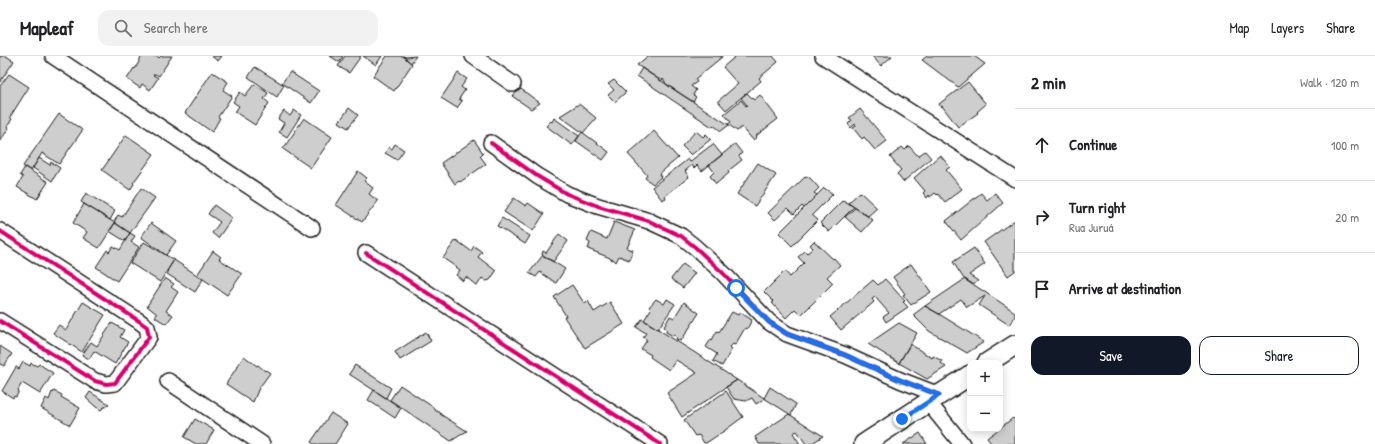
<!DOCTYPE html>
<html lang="en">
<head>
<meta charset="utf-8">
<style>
	body { margin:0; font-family:"Patrick Hand",sans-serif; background:#f2f2f2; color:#202124 }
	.controls { position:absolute; right:12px; bottom:12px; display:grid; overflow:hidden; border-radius:8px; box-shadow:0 2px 10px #0003 }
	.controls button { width:36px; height:36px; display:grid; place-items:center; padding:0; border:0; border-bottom:1px solid #e0e0e0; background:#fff; color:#202124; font:20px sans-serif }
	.stop { position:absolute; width:12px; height:12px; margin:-9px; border:3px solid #1a73e8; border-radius:50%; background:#fff }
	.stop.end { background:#1a73e8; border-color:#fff; box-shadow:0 1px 4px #0008 }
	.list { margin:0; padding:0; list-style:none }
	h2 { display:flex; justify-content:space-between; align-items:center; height:52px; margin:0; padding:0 16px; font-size:17px }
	h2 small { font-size:13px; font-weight:400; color:#757577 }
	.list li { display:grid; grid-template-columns:26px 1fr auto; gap:12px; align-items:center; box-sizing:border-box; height:72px; padding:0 16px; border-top:1px solid #e0e0e0 }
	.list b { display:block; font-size:15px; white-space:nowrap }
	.list p { margin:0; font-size:13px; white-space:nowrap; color:#757577 }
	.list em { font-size:13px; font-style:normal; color:#757577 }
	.actions { display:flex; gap:8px; padding:12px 16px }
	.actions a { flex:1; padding:9px 0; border:1px solid #111827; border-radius:12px; text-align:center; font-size:14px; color:#111827 }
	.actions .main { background:#111827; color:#fff }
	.icon { flex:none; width:22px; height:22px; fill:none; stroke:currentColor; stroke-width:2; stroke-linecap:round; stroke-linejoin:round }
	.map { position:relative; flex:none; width:1015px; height:388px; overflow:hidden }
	header { display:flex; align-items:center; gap:24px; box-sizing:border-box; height:56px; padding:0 20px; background:#fff; border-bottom:1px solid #e0e0e0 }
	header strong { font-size:19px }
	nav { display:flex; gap:22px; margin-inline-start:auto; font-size:14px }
	.search { width:280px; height:36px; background:#f2f2f2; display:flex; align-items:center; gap:10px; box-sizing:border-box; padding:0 14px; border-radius:12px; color:#757577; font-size:15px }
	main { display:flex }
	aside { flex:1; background:#fff }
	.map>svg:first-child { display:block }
	.building { fill:#cecece; stroke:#1c1c1c }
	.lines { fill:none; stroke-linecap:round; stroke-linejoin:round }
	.minor-casing { stroke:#1c1c1c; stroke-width:18 }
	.tertiary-casing { stroke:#1c1c1c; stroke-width:22 }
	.minor { stroke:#fff; stroke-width:15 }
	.tertiary { stroke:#fff; stroke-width:19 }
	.cycleway-casing { stroke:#fff; stroke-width:6 }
	.cycleway { stroke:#d6006c; stroke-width:4 }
	.route { stroke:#1a73e8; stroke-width:5 }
</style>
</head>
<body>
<header>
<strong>Mapleaf</strong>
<div class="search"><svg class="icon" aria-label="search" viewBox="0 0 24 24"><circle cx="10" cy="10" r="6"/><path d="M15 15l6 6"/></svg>Search here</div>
<nav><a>Map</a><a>Layers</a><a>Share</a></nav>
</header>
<main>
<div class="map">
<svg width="1015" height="388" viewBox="0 0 1015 388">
	<rect width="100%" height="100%" fill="#fff"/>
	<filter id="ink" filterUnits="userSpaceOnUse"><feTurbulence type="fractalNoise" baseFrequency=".025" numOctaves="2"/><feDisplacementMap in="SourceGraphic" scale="8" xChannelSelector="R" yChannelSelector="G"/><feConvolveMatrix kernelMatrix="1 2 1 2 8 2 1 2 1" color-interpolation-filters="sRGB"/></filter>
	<g filter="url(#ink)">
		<!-- building -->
		<path class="building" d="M0 0H6L14 5 0 26Z
			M142 0H157L159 2 161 0H172L159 20 155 18 153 19 158 22 150 34 142 28 140 32 127 23 134 12 135 13Z
			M211 0H222L218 5Z
			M330 0H343L339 6Z
			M345 0H361L349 17 338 10Z
			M363 0H382L376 9Z
			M387 0H403L412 8 394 35 373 20Z
			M403 0 406 1 416 0 411 7Z
			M648 0H722V1L695 23 697 26 691 30 696 34 693 39 696 41 693 46 667 29 663 23 661 25 637 9Z
			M736 0H773L778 6 759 22 761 25 726 54 718 45 738 28 723 11Z
			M872 0H892L881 10Z
			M927 0H974L985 8 958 31 922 4Z
			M255 11 284 29 277 41 248 21Z
			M642 12 681 38 729 69 721 75 713 69 712 71 637 20Z
			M212 16 228 26 223 34 232 40 218 61 220 62 212 76 185 57Z
			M290 16 319 35 311 47 282 27Z
			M458 17 467 23 461 31 465 34 459 43 462 45 457 52 441 42Z
			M9 18 29 31 10 61 12 63 7 71 9 72 0 85V30Z
			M614 24 626 36 615 46 608 39 614 34 608 28Z
			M968 26 986 48 977 56 978 57 958 71 942 50 941 51 939 48Z
			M254 28 268 37 264 43 269 47 255 69 235 56 239 50 233 46 240 36 245 40Z
			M521 33 540 47 531 53 512 40Z
			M747 37 754 44 760 39 778 63 756 80 757 81 753 84 742 71 737 75 728 68 731 66 724 58 741 44 746 50 747 49 741 42Z
			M579 48 596 62 583 77 560 60Z
			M349 52 358 59 348 72 339 66Z
			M860 53 887 85 875 94 864 81 862 83 853 72 856 70 855 68 851 72 848 68 852 64 849 62Z
			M294 54 301 59 287 81 279 76 284 67 278 63 284 55 290 60Z
			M59 58 81 73 82 75 59 108 42 97 31 115 23 110Z
			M304 62 332 81 311 112 283 93Z
			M554 62 579 80 572 89 546 70 551 65 552 66Z
			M654 75 678 102 659 118 661 121 653 128 645 122 647 119 628 98Z
			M696 75 703 81 706 78 711 83 691 99 682 90Z
			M582 76 609 96 603 104 576 85Z
			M126 79 154 98 133 127 134 128 130 134 102 114Z
			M474 84 483 97 480 100 486 108 460 126 459 125 455 128 441 107Z
			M395 88 404 94 397 104 385 97 389 91 392 93Z
			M713 88 722 99 702 115 697 109 694 112 692 109 685 115 689 121 665 140 666 142 662 144 652 131 688 103 690 106 693 103Z
			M735 88 742 97 739 100 742 104 728 115 729 117 716 128 710 120 714 116 709 109Z
			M909 90 918 100 925 95 931 102 903 126 897 118 901 114 890 101 902 91 905 94Z
			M940 99 950 111 946 114 962 133 945 146 938 138 937 139 935 137 930 141 929 139 927 142 923 137 925 135 914 122Z
			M39 102 50 109 51 106 60 112 52 125 33 112Z
			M758 107 776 119 755 150 737 138Z
			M25 111 48 126 37 143 17 131 23 121 20 119Z
			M358 115 367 122 364 125 373 132 369 138 378 145 362 166 336 149Z
			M806 120 810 122 819 132 814 137 817 139 804 152 802 150 794 158 788 152 775 164 768 157Z
			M141 132 155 142 130 177 114 166 118 159 122 161Z
			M824 132 833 138 812 159 818 164 792 190 779 177Z
			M860 136 877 152 868 160 848 147Z
			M86 137 115 155 110 164 81 146Z
			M981 137 987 144 995 137 1003 147 961 184 946 165Z
			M514 142 526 150 528 147 544 158 533 175 504 156Z
			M843 144 854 151 829 176 820 167Z
			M84 148 115 167 99 192 83 182 87 176 73 167Z
			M214 149 232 162 218 182 212 177 220 166 208 158Z
			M855 152 873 164 862 176 845 161Z
			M502 162 530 180 525 188 497 170Z
			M1015 164V215L1008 220 984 186Z
			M614 166 635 174 627 192 633 194 629 204 619 200 616 206 613 203 611 204 610 202 588 193 590 187 587 185 591 176 607 183Z
			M115 167 130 177 125 185 109 175Z
			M151 167 176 185 166 199 141 181Z
			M130 177 135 180 131 186 139 191 117 225 96 211 107 194 109 196 113 190 120 194Z
			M559 178 568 185 553 206 542 199 543 195 546 197Z
			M456 184 471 195 474 190 482 196 478 201 496 215 490 224 486 225 482 222 477 230 466 221 463 225 456 219 460 214 443 202Z
			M814 185 833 203 834 202 840 209 827 221 833 227 801 259 795 253 786 262 772 247 774 246 764 236 785 215 790 221 804 207 798 201 805 195 807 197 811 194 813 192 810 189Z
			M144 186 174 204 160 226 130 207Z
			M974 192 985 208 969 219 978 225 973 229 964 223 953 206Z
			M213 195 221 201 219 203 242 218 227 239 197 219Z
			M543 199 565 213 556 227 540 216 536 221 529 217Z
			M174 204 203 223 195 236 167 218 168 216 167 215Z
			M683 208 695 217 683 232 671 223Z
			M911 208 931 236 911 249 903 239 905 238 893 221Z
			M165 222 174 228 171 231 178 236 166 255 173 259 166 268 155 261 157 258 147 250Z
			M885 223 905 245 903 246 908 251 886 266 883 261 889 257 875 241 872 243 874 246 841 274 830 261 873 224 878 229Z
			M965 223 1015 256V260L1009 269 979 249 985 240 967 251 961 243 939 258 925 250Z
			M572 229 585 248 588 245 594 256 610 246 624 268 585 292 564 261 566 260 554 241Z
			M656 243 664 248 667 243 675 248 658 273 644 264 651 253 649 251Z
			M83 246 105 259 82 296 53 277 59 269 66 274Z
			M684 246 699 257 681 285 676 283 677 281 676 280 674 279 673 280 666 276 667 273 664 271 670 260 674 262Z
			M925 250 939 258 984 286 967 297 929 275 913 259Z
			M732 256 738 259 740 256 752 264 747 273 745 272 735 289 733 288 730 291 732 293 722 310 713 305 717 298 706 291 711 283 712 284 717 275 719 276Z
			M642 263 700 300 737 324 682 361 667 337 697 317 676 304 669 314 650 301 651 299 641 293 647 284 643 281 646 277 636 271Z
			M112 267 124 274 120 281 128 286 115 308 94 295 89 303 82 299 91 286 97 290Z
			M899 267 917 277 899 307 868 288Z
			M426 276 431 285 400 304 395 296Z
			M910 288 932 302 933 300 942 305 941 307 946 311 927 323 899 307Z
			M0 290 12 298 4 310 0 308Z
			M244 300 257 310 258 309 265 315 266 314 270 317 259 332 253 346 226 328Z
			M23 306 30 310 31 307 37 310 39 308 53 317 40 338 22 327 18 334 19 335 16 341 14 340 13 342 2 335 16 311 19 313Z
			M355 309 391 332 386 342 349 318Z
			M737 324 764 342H765L756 348 752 342 746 345 734 343 726 331Z
			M400 329 433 351 436 355 441 357 440 358 467 375 451 385 390 344Z
			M770 331 796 348 791 359 764 342Z
			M374 334 401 352 395 362 368 344Z
			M54 335 62 339 61 341 80 352 70 369 41 352 46 342 49 344 52 336 53 337Z
			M726 335 743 361 724 375 706 387H704L699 379 695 380 684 364Z
			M90 336 109 348 105 351H104L101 354 96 351 86 342Z
			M331 357 348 368 335 388H314L311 386Z
			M789 358 823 380 811 388H806L797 375 793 377 800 388H759L755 381Z
			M1013 362 1015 364V388H992L987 382Z
			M195 363 214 374 206 388H196L184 381Z
			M920 377 927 388H903Z"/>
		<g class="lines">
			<defs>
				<path id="minor" d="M53 0 312 172
					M473 0 513 28
					M823 0 1015 123
					M491 87 537 120 567 138 598 150 649 165 681 180 695 191 723 217 769 266 787 278 845 299 900 324 939 339
					M0 175 139 265 147 271 149 281 115 327 106 328 95 325 0 265
					M366 197 660 388
					M168 325 262 388
					M928 346 962 388"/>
				<path id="tertiary" d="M987 307 1015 289
					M864 388 970 319"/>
			</defs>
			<!-- minor casing -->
			<use href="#minor" class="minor-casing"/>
			<!-- tertiary casing -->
			<use href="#tertiary" class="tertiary-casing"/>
			<!-- minor -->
			<use href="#minor" class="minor"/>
			<!-- tertiary -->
			<use href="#tertiary" class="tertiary"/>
			<defs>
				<path id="cycleway" d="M491 87 537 120 567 138 598 150 649 165 681 180 695 191 723 217 769 266 787 278 845 299 900 324 939 339
					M0 175 139 265 147 271 149 281 115 327 106 328 95 325 0 265
					M366 197 660 388"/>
			</defs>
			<!-- cycleway casing -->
			<use href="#cycleway" class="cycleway-casing"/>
			<!-- cycleway -->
			<use href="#cycleway" class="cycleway"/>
		</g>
	</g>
	<g class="lines" filter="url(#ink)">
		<!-- route -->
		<path class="route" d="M736 232 769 266 787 278 845 299 900 324 939 339 902 363"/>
	</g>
</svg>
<div class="controls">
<button>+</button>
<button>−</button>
</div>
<div class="stop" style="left:736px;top:232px"></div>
<div class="stop end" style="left:902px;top:363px"></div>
</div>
<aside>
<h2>2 min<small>Walk · 120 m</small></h2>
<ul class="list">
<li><svg class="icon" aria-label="ahead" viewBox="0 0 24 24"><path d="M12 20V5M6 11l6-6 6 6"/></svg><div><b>Continue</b></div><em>100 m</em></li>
<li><svg class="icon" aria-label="right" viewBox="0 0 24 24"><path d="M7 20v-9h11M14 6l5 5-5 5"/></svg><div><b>Turn right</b><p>Rua Juruá</p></div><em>20 m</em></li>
<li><svg class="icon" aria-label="arrive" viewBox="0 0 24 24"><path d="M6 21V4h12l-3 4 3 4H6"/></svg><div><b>Arrive at destination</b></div></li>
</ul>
<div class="actions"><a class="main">Save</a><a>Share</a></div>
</aside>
</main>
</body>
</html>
